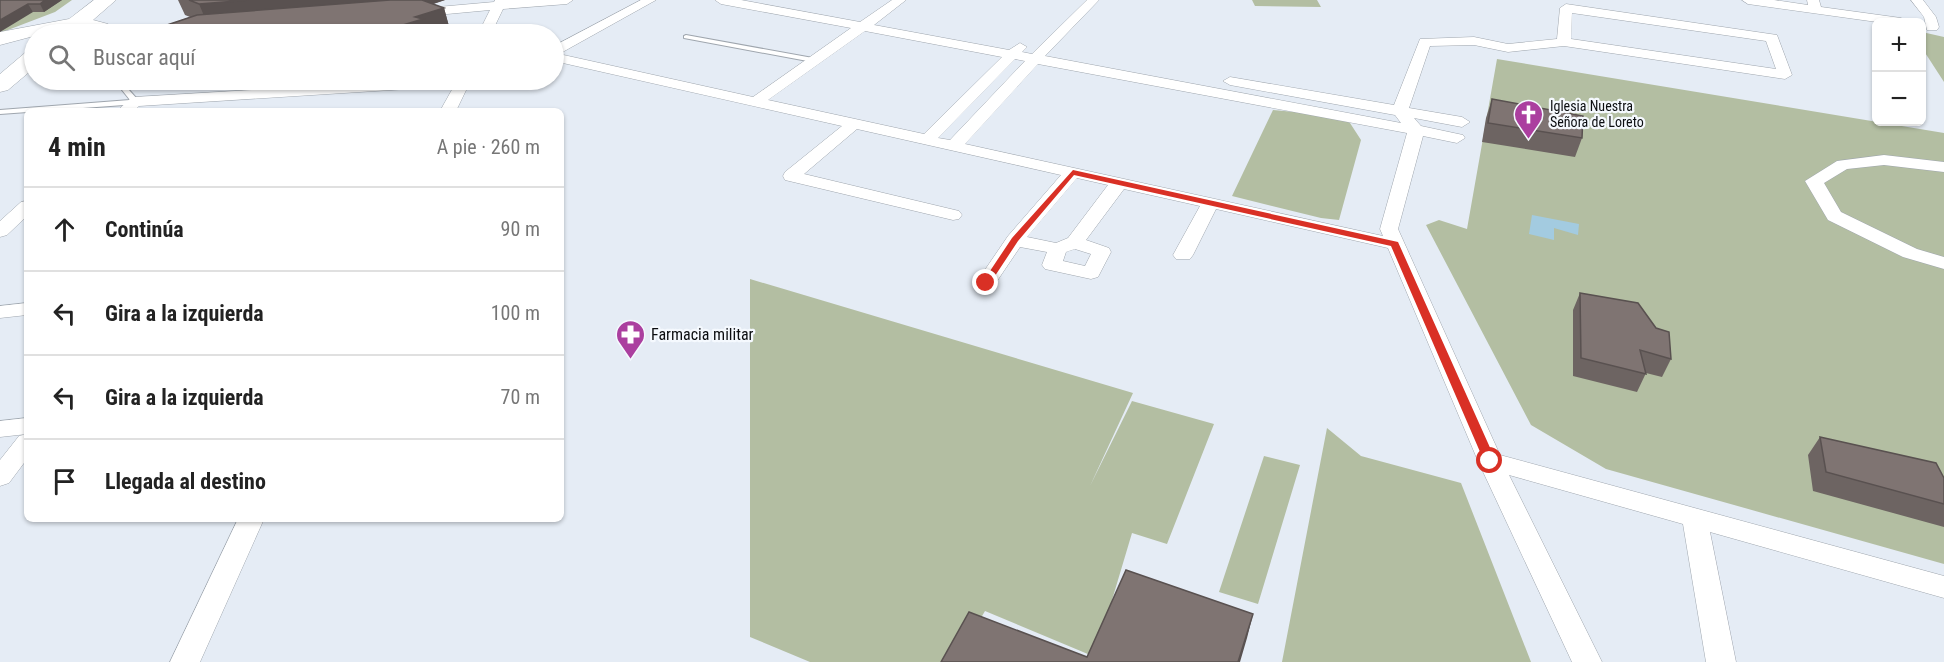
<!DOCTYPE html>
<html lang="es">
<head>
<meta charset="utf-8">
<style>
	body { margin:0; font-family:"Roboto Condensed",sans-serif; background:#f2f2f2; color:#222 }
	.controls { position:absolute; right:18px; top:18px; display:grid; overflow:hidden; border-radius:9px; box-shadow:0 2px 4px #0004 }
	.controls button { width:54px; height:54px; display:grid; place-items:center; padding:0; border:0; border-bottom:2px solid #e0e0e0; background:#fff; color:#222; font:30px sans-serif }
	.stop { position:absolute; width:18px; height:18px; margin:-14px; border:4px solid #d93025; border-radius:50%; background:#fff }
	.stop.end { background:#d93025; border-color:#fff; box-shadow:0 2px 6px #0008 }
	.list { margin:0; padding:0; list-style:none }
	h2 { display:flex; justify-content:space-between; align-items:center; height:78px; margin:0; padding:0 24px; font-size:26px }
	h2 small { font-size:20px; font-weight:400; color:#767676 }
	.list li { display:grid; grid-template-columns:39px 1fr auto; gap:18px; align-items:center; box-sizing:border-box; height:84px; padding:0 24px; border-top:2px solid #e0e0e0 }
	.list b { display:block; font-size:22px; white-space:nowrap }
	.list em { font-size:20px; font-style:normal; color:#767676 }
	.icon { flex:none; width:33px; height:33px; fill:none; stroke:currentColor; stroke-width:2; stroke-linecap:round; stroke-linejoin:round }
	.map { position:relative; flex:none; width:1944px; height:662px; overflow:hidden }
	.search { position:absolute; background:#fff; box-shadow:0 2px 4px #0004; left:24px; top:24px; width:540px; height:66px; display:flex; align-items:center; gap:15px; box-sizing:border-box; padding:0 21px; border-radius:33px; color:#767676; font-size:22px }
	.panel { position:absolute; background:#fff; box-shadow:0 2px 4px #0004; left:24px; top:108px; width:540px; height:414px; border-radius:9px }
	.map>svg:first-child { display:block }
	.green { fill:#b3bea2 }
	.water { fill:#a3cbe0 }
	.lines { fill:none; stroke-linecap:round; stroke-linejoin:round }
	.lane-casing { stroke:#9fa6ae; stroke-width:2 }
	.street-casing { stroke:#9fa6ae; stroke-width:1 }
	.primary-casing { stroke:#9fa6ae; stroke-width:1 }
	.lane { fill:#fff; fill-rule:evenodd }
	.street { fill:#fff; fill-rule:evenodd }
	.primary { fill:#fff; fill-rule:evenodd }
	.wall { fill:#6d6462 }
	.shaded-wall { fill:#595150 }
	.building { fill:#7f7472; stroke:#595150; stroke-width:1.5 }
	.route { fill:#d93025 }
	.labels { text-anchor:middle; stroke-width:4.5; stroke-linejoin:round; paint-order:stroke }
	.far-poi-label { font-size:14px; fill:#0b0d10; stroke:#f5f9fe; text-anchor:start }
	.poi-label { font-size:16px; fill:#0b0d10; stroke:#f5f9fe; text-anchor:start }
</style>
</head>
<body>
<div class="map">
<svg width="1944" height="662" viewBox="0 0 1944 662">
	<rect width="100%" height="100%" fill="#e5ecf5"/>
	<!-- green -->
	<path class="green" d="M0 0H72L55 12 0 33Z
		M1252 0H1317L1321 7 1255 6Z
		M1922 32 1944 37V82L1922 48Z
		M1497 59 1944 133V564L1606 469 1531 425 1426 225 1439 220 1467 229Z
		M1273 110 1338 116 1350 123 1361 140 1339 220 1321 218 1232 196Z
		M750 279 1133 393 1090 486 1132 401 1214 424 1167 544 1132 533 1095 657 985 611 955 662H810L750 637Z
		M1327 428 1361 456 1461 483 1531 662H1282Z
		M1264 456 1300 465 1258 604 1219 592Z"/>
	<!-- water -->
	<path class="water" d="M1532 215 1579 224 1578 235 1554 228V240L1529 234Z"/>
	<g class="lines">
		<defs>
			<path id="lane" d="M686 35 813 58 816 60 813 62 684 38V36Z
				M114 80H120L138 100V104L0 114V110L130 100Z"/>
			<path id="street" d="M495 0H573L567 4 503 9 491 34H478L490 10 415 17 409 13 415 9 494 2Z
				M641 0H656L559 54 753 97 851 28 721 4 715 0H741L860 22 892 0H906L874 25 1009 50 1020 43 1027 47 1022 52 1032 54 1087 0H1099L1045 56 1401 123 1395 115 1230 85 1223 81 1230 77 1394 105 1420 39 1474 37 1508 44 1557 39 1560 8 1566 4 1777 35 1792 75 1785 79 1564 46 1508 52 1474 45 1430 46 1409 108 1462 117 1470 122 1462 127 1414 118 1421 126 1463 135 1465 138 1457 143 1423 136 1398 229 1500 455 1944 576V598L1710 532 1736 662H1706L1683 524 1509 475 1602 662H1572L1478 461 1388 248 1216 209 1193 255 1190 259H1176L1173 255 1200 206 1124 189 1086 240 1109 248 1111 252 1098 277 1091 279 1045 269 1042 265 1047 252 1020 247 993 287H979L976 283 1008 236 1061 175 857 129 804 174 959 211 962 215 959 219 953 220 785 180 783 176 785 172 842 126 554 61V46ZM1572 13 1766 41 1776 69 1571 39ZM865 31 1002 57 924 134 768 100ZM1015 59 1025 61 950 140 938 138ZM1038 64 1407 133 1380 229 1383 236 965 144ZM1077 178 1108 185 1068 238 1056 243 1027 237ZM1075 249 1091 254 1085 266 1063 261 1066 252Z
				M1742 0H1774L1808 5 1807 0H1819L1821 7 1901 18 1908 22H1877L1748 4Z
				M1911 0H1923L1936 17 1939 27 1937 30H1927L1924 17Z
				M106 27 129 31 131 34H101L99 31Z
				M418 80H471L456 111H440L454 86 139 106 134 111H117L130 99 135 97Z
				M1884 155 1944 162V172L1884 165 1847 169 1824 183 1841 212 1917 249 1944 257V269L1903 257 1828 220 1805 181 1837 161Z
				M27 201V216L7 235 0 237V221L21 202Z
				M27 303V315L0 318V306Z
				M27 418V459L9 483 0 486V460L19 436 27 434 0 437V421Z
				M238 519H264L200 662H170Z"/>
			<path id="primary" d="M94 0H116L93 20 108 24 119 34H96L79 31 75 34H34V36L0 45V32L69 19Z
				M34 50V68L8 90 0 92V74L26 52Z"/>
		</defs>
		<!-- lane casing -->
		<use href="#lane" class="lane-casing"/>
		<!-- street casing -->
		<use href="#street" class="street-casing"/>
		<!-- primary casing -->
		<use href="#primary" class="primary-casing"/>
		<!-- lane -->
		<use href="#lane" class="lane"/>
		<!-- street -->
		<use href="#street" class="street"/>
		<!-- primary -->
		<use href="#primary" class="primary"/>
	</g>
	<!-- wall -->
	<path class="wall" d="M0 0H62L44 12H33Z
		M178 0H445L433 4 444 8 450 30 435 34H140L190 17 185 15Z
		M1492 99 1582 138 1575 157 1482 142 1486 118Z
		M1580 293 1671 359 1662 377 1646 373 1637 392 1573 376V310Z
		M1820 437 1944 478V527L1813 491 1808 455Z"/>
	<!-- shaded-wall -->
	<path class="shaded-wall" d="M45 0H62L44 12 40 4Z
		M249 0H445L427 6 208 25 199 4Z
		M28 4 33 12 0 32V20Z
		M444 8 450 30 435 34H373L415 17Z
		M347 26 349 34H324Z
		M1253 614 1247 638 1240 662H1238Z"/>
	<!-- building -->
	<path class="building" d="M0 0H45L40 4H28L0 20Z
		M189 0H249L199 4Z
		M390 0H422L444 8 415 17 423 19 373 34H367L347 26 324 34H140L197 15Z
		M1492 99 1583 116 1582 138 1488 123Z
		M1580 293 1638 303 1656 328 1669 332 1671 359 1640 350 1646 374 1581 358Z
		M1820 437 1936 463 1944 478V504L1826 472Z
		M1126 570 1253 614 1238 662H941L969 612 1087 657Z"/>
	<!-- route -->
	<path class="route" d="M1073 170 1398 242 1496 461 1494 463 1490 465 1484 461 1391 246 1074 175 1018 241 989 285H983L982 283 1012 238Z"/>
	<!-- icons -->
	<defs>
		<symbol id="church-pin" viewBox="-11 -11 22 30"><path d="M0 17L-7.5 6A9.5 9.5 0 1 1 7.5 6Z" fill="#ab3f9f" stroke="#f5f9fe"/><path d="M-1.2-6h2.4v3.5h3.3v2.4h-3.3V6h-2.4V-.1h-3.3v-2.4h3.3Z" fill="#fff"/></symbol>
		<symbol id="pharmacy-pin" viewBox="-11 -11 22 30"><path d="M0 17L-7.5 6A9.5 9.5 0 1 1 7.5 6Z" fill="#ab3f9f" stroke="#f5f9fe"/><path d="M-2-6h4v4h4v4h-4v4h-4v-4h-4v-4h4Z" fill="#fff"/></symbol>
	</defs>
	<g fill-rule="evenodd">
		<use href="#church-pin" x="1512" y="98" width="33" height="45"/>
		<use href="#pharmacy-pin" x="614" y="318" width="33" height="45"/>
	</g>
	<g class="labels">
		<!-- far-poi labels -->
		<g class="far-poi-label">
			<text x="1550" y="111">Iglesia Nuestra<tspan x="1550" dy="16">Señora de Loreto</tspan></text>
		</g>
		<!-- poi labels -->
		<g class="poi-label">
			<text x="651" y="340">Farmacia militar</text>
		</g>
	</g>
</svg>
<div class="controls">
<button>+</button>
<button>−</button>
</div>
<div class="stop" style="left:1490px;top:461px"></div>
<div class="stop end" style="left:986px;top:283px"></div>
<div class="search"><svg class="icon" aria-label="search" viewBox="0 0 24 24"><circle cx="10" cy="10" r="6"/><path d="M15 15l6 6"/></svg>Buscar aquí</div>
<section class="panel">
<h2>4 min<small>A pie · 260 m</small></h2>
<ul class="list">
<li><svg class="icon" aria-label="ahead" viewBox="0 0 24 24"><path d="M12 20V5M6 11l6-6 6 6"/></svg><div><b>Continúa</b></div><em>90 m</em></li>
<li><svg class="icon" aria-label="left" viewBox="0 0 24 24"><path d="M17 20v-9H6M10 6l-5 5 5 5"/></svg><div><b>Gira a la izquierda</b></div><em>100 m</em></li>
<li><svg class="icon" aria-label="left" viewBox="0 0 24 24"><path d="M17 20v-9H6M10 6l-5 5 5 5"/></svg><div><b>Gira a la izquierda</b></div><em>70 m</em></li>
<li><svg class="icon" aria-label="arrive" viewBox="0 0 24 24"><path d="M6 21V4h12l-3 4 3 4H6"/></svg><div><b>Llegada al destino</b></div></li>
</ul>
</section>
</div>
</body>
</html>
